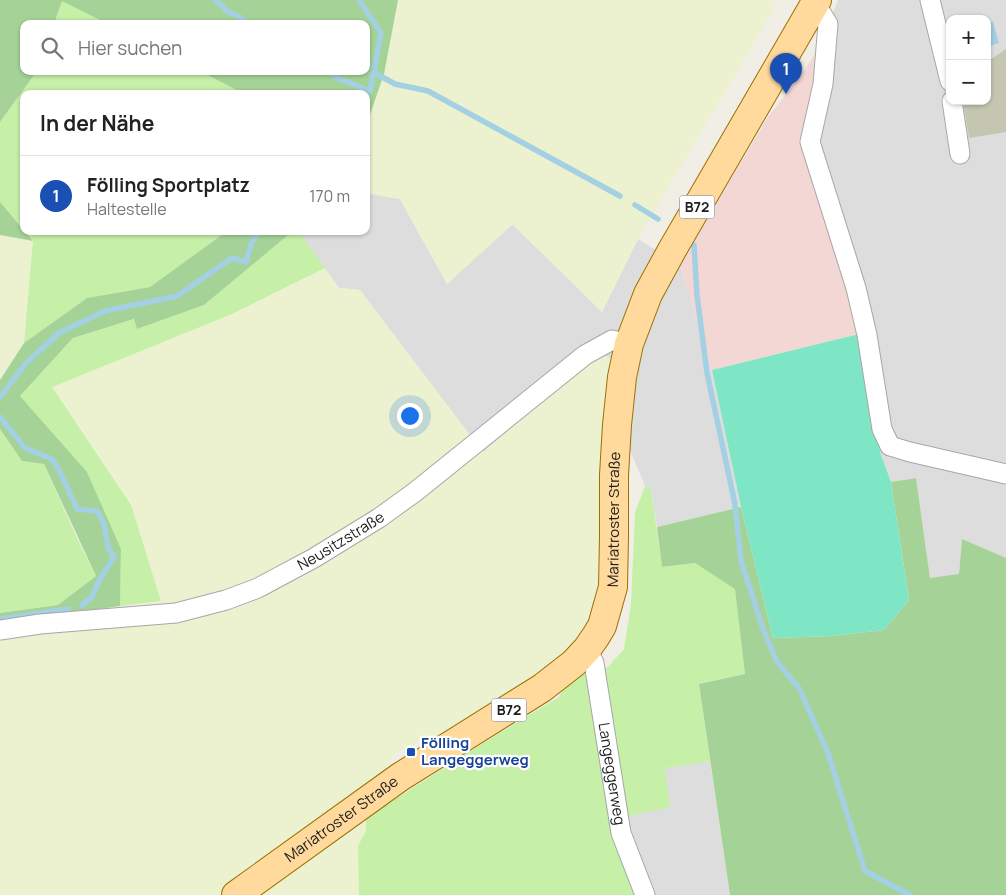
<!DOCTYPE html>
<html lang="de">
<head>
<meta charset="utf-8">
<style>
	body { margin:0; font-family:Manrope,sans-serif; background:#f6f6f6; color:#222 }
	.controls { position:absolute; right:15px; top:15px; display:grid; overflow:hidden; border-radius:10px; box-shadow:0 1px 4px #0004 }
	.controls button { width:45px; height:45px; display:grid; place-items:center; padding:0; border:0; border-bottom:1px solid #e0e0e0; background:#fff; color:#222; font:25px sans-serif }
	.you { position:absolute; left:409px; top:415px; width:18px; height:18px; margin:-12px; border:4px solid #fff; border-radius:50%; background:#1a73e8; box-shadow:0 0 0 8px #1a73e833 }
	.badge { display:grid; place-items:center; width:32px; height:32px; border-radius:50%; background:#0f766e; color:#fff; font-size:16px; font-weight:700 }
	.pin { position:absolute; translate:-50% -41px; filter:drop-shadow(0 1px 2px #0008) }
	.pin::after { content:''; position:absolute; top:26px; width:18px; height:15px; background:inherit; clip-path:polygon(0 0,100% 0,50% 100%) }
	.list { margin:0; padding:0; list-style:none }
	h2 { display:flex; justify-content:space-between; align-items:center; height:65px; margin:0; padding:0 20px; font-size:21px }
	h2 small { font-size:16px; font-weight:400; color:#767676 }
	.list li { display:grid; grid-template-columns:32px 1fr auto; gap:15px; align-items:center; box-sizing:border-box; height:80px; padding:0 20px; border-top:1px solid #e0e0e0 }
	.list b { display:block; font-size:19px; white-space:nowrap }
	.list p { margin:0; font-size:16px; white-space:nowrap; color:#767676 }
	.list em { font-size:16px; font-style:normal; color:#767676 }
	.icon { flex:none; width:28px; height:28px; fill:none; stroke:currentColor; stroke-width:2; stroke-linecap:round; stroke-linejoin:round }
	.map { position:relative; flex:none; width:1006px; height:895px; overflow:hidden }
	.search { position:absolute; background:#fff; box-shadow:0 1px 4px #0004; left:20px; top:20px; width:350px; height:55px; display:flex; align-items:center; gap:12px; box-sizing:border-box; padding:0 18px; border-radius:10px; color:#767676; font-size:19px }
	.panel { position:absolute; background:#fff; box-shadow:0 1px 4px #0004; left:20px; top:90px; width:350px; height:145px; border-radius:10px }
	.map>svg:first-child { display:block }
	.residential { fill:#dedddd; fill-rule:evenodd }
	.commercial { fill:#f3d7d4 }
	.construction { fill:#c5c6b0 }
	.farmland { fill:#ecf1cf }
	.grass { fill:#c6efa8 }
	.forest { fill:#a5d397 }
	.pitch { fill:#7ee6c4 }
	.water { fill:#a3d0e2 }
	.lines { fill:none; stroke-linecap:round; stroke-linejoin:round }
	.stream { stroke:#a3d0e2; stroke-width:5.5 }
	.street-casing { stroke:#a7a7a7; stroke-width:21 }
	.primary-casing { stroke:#9b7100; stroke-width:30 }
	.street { stroke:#fff; stroke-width:19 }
	.primary { stroke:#ffda9c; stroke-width:28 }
	.transit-dot { fill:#1a4fb4; stroke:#fff; stroke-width:2 }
	.labels { text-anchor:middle; stroke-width:4.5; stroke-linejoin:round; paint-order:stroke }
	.shield { fill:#fff; stroke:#636363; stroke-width:1 }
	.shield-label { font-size:14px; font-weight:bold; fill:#202020 }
	.street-label { font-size:15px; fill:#202020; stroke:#fff }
	.transit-label { font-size:15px; font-weight:bold; fill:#164399; stroke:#fff; text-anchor:start }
</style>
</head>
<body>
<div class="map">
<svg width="1006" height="895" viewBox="0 0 1006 895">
	<rect width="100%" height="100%" fill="#f1eee5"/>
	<!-- residential -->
	<path class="residential" d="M838 0H1006V558L962 539 959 575 930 578 916 478 891 482 881 455 859 334 803 145 822 43ZM950 19H987V101H950Z
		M366 193 400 199 447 284 512 224 602 312 638 239 680 265 712 370 741 507 657 527 651 489 645 486 607 394 564 383 483 453 360 290 339 288 298 231H366Z
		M710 761 730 895H636L627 875 610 820 669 807 665 768Z"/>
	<!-- commercial -->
	<path class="commercial" d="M822 43 803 145 859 334 712 370 680 265 768 117 800 77Z"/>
	<!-- construction -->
	<path class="construction" d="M1006 49V132L969 138 963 101H987V62Z"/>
	<!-- farmland -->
	<path class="farmland" d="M398 0H770L777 4 638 239 602 312 513 224 447 284 400 199 366 193V126L384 74Z
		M0 235 33 241 24 343 0 380Z
		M325 268 339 288 360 290 483 452 564 383 603 355 615 360 603 568 596 607 585 633 553 664 449 736 424 740 396 753 384 770 356 796 236 881 219 895H0V624L161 601 131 505 91 444 51 387 232 314Z
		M366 818V831L358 846 359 895H253Z"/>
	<!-- grass -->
	<path class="grass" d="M62 0 108 24H54Z
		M37 71H200L244 94H24V230L0 202V122Z
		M25 231H227L150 287 87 298 24 343 33 241Z
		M293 231H298L325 268 232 314 52 387 131 505 161 601 120 606 121 549 87 472 20 396 73 338 135 319 137 329 204 305Z
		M0 429 22 461 44 464 76 536 96 576 58 605 0 613Z
		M645 486 651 489 662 567 695 563 735 588 745 674 699 684 710 761 665 768 670 807 611 820 627 875 636 895H359L358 846 366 831V818L478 746 559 697 566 684 574 678 608 667 624 649 631 604 635 513Z"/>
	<!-- forest -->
	<path class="forest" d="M0 0H398L384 74 366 126V94H244L200 71H366V24H108L62 1 54 24H24V71H37L0 122Z
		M0 202 33 241 0 235Z
		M227 231H293L204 305 137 329 134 319 73 338 20 396 87 472 121 549 120 606 0 624V613L58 605 96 576 44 464 22 461 0 429V380L24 343 87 298 150 287Z
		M916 478 930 578 959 574 962 539 1006 558V895H730L699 684 745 674 735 589 695 563 662 567 657 527 741 507 773 638 833 636 884 630 909 600 891 482Z"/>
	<!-- pitch -->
	<path class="pitch" d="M859 334 881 455 891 482 909 600 884 630 833 636 773 638 741 507 712 370Z"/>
	<!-- water -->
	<path class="water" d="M993 22 999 43 987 47V23Z"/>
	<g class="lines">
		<!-- stream -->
		<path class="stream" d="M215 0 227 11 243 19 249 24
			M359 0 381 33 370 91 364 94
			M331 71 337 78 370 91
			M375 73 395 84 428 91 620 196
			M635 205 658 219
			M694 245 697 295 707 373 735 504 741 561 762 626 777 662 799 688 828 753 865 871 910 895
			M0 397 26 363 59 333 105 311 177 296 232 258 246 262 251 244 259 231
			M0 417 25 448 52 459 59 470 77 509 97 511 104 524 108 547 114 557 100 579 91 598 82 605
			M0 619 68 609"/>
		<defs>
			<g id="street">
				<path d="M930 0 950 81"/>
				<path d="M815 3 828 24 823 84 810 142 856 288 867 335 882 429 890 446 910 452 1006 474"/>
				<path d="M952 101 960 154"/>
				<path id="s1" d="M0 630 40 624 176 613 226 600 258 588 314 558 379 518 415 492 585 355 612 340 629 344"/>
				<path id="s2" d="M587 649 594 663 621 833 645 895"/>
			</g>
			<g id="primary">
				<path id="s3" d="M236 895 400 777 542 688 574 663 587 649 596 636 602 626 613 587 614 537V475L617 425 622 377 629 344 648 294 672 250 817 0"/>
			</g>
		</defs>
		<!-- street casing -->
		<use href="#street" class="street-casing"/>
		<!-- primary casing -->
		<use href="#primary" class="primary-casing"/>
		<!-- street -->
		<use href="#street" class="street"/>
		<!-- primary -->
		<use href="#primary" class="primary"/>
	</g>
	<!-- markers -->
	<rect class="transit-dot" x="406" y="747" width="10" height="10" rx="2.5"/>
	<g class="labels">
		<!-- shield labels -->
		<g class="shield">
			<rect x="679.5" y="195.5" width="35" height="23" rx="4"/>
			<rect x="491.5" y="698.5" width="35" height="23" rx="4"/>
		</g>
		<g class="shield-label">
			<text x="697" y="212">B72</text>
			<text x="509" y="715">B72</text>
		</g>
		<!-- street labels -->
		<g class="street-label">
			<text dy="5" stroke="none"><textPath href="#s3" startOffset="565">Mariatroster Straße</textPath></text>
			<text dy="5" stroke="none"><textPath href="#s1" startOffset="358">Neusitzstraße</textPath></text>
			<text dy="5" stroke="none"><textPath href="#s2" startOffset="128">Langeggerweg</textPath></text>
			<text dy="5" stroke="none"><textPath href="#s3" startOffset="130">Mariatroster Straße</textPath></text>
		</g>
		<!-- transit labels -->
		<g class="transit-label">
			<text x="421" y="748">Fölling<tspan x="421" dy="17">Langeggerweg</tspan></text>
		</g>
	</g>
</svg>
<div class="controls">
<button>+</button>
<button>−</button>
</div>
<div class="you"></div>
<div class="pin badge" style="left:786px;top:94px;background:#1a4fb4">1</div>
<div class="search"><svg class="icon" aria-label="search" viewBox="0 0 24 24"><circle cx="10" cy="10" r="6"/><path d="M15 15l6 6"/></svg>Hier suchen</div>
<section class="panel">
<h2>In der Nähe<small></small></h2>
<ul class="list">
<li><span class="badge" style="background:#1a4fb4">1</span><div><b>Fölling Sportplatz</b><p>Haltestelle</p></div><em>170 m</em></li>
</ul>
</section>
</div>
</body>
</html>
